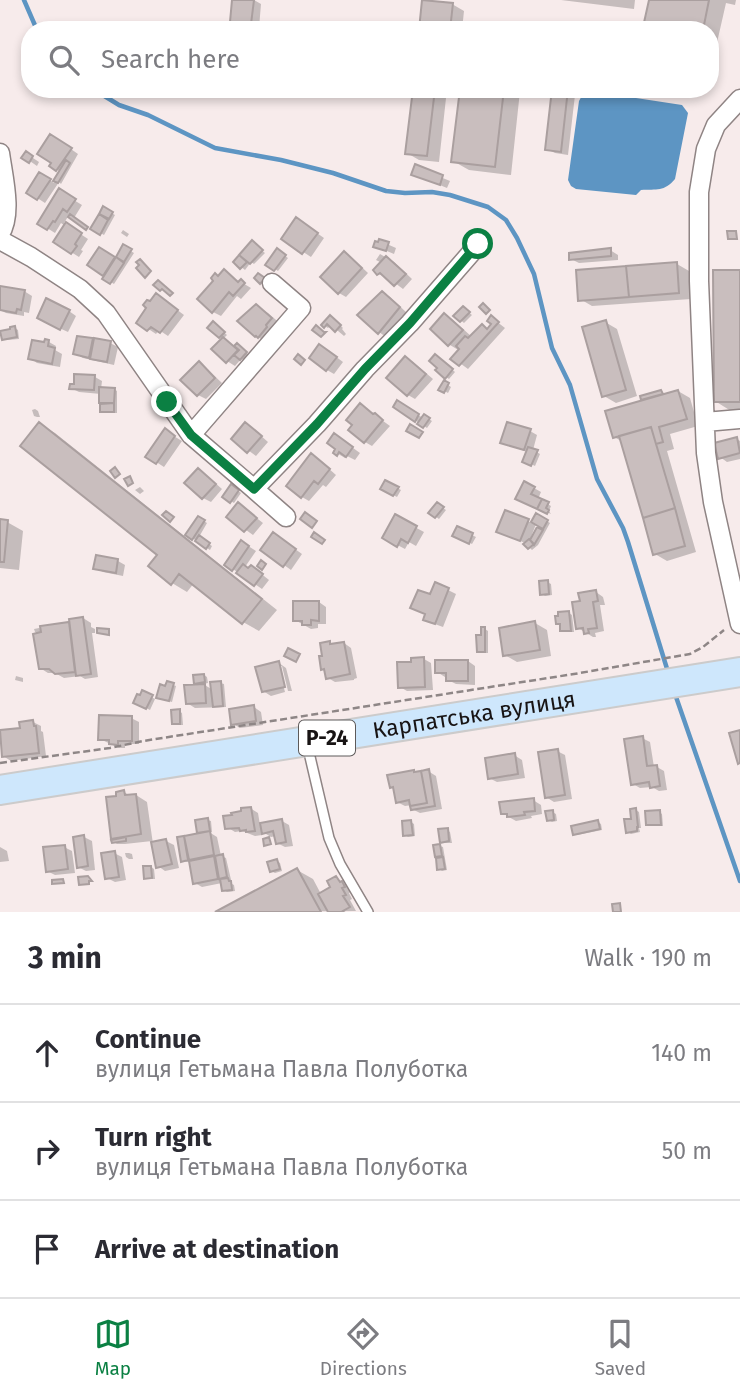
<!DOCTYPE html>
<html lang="en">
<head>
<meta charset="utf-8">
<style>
	body { margin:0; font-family:"Fira Sans",sans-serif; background:#f2f2f3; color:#2b2b33 }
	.stop { position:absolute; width:21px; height:21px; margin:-16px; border:5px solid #0b8043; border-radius:50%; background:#fff }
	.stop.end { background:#0b8043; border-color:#fff; box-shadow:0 2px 7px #0008 }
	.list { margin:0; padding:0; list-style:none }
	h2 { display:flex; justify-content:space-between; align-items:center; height:91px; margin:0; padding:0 28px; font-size:30px }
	h2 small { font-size:23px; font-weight:400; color:#7c7c81 }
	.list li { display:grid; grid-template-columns:46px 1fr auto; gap:21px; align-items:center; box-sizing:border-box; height:98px; padding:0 28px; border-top:2px solid #e1e1e2 }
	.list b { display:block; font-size:26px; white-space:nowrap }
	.list p { margin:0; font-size:23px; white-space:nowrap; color:#7c7c81 }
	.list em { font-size:23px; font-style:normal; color:#7c7c81 }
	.icon { flex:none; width:38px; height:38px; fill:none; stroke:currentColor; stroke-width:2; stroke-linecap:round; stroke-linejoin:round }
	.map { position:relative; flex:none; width:740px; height:912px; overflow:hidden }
	.search { position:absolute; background:#fff; box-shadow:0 4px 10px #0003; left:21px; right:21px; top:21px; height:77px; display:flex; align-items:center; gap:18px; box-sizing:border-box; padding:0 24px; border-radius:28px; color:#7c7c81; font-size:26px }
	.sheet { height:385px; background:#fff }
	nav { display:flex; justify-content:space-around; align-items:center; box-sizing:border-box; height:98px; border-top:2px solid #e1e1e2; background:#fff; font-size:19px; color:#7c7c81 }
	nav a { display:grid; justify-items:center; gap:4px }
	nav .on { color:#0b8043 }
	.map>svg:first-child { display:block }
	.water { fill:#5d95c3 }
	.shadow { fill:#0003; fill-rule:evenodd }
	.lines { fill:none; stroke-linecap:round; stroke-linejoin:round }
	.stream { stroke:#5d95c3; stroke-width:4.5 }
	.building { fill:#c9bebe; stroke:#aa9f9f; stroke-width:2 }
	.service-casing { stroke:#8f8484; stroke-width:12 }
	.minor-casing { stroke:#8f8484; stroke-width:21 }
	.primary-casing { stroke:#cccbcb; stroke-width:32 }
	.path { stroke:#8e8686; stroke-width:2.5; stroke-dasharray:7 3.5; stroke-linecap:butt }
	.service { stroke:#fff; stroke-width:9 }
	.minor { stroke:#fff; stroke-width:18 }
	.primary { stroke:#cee7fc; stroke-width:28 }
	.route { stroke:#0b8043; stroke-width:9 }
	.labels { text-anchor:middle; stroke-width:7; stroke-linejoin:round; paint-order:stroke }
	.shield { fill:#fff; stroke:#5d5a5a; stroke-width:2 }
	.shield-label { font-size:21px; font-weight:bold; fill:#181414 }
	.street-label { font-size:23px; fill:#181414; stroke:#fff }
</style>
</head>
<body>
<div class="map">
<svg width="740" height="912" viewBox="0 0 740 912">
	<rect width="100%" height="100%" fill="#f7ebeb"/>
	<!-- water -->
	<path class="water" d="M590 91 682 105 688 113 675 179C664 192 657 189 641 190L636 195 576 189 571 186 568 180 579 101 584 92Z"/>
	<!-- shadow -->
	<path class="shadow" d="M234 0H254L261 4 259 28 239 26 232 21Z
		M561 0H635L634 9Z
		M651 0H736L735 5 726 3 716 47 710 46V30H652L645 26Z
		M452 4 464 11 462 30H421Z
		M414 89H447L439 162 419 160 407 153Z
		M461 89H517L520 91 511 175 469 170 453 161Z
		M567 91 575 95 568 155 555 153 547 149Z
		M58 140 78 154 61 184 59 182 45 203 28 192 40 174 54 183 61 172 51 166Z
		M27 154 39 162 37 166 24 157Z
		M416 167 450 181 447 188 413 174Z
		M59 191 82 205 74 218 91 230 69 215 64 223 88 239 81 250 83 251 79 257 55 242 65 226 61 223 55 233 39 223Z
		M104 209 115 215 104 235 93 229Z
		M304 224 324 238 311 257 283 239Z
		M123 230 129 234 127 237 121 233Z
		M380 241 396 248 394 254 375 246Z
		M252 243 265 253 254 264 251 262 245 270 235 262Z
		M124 247 134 253 114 284 104 278 106 275 89 265 99 249 116 259Z
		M610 250 618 255V260L579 263 571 259Z
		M278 251 288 258 278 271 268 264Z
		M344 254 352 258 368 273 346 297 339 293Z
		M380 254 394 262 412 279 403 289 387 277 378 274 382 263 376 260Z
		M677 264 689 271 691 299 592 306 580 299Z
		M224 271 240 283 241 282 251 288 241 299 237 296 221 316 213 312 219 277Z
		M740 272V411H731L715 401Z
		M24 291 32 296 29 313 24 312V316L6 313 0 310V298Z
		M382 293 390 297 407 313 386 337 379 332Z
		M164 300 184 315 168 336 159 330 156 334 138 322Z
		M256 306 268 313 283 326 268 343 256 336Z
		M466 310 472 315 464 323 456 316Z
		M69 311 76 316 68 332 46 322Z
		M445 315 452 319 472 337 482 326 488 330 493 324 492 318 505 328 468 369 453 358 460 351 450 345 432 329Z
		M334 319 343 328 342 329 346 334 344 336 331 325 328 328 323 325Z
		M605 322 617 329 637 396 616 403 604 396Z
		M216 325 227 335 223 339 235 347 237 345 240 347 249 355 244 360 241 359 235 366 227 361 223 339 220 337Z
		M15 328 18 330 19 339 7 340 3 339Z
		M78 338 110 343 118 347 114 365 83 358 75 353Z
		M49 342 56 346 55 350 62 354 60 367 37 363 30 358Z
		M327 350 343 362 334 374 327 370Z
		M406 358 413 362 433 379 415 399 408 395Z
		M439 358 455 372 449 379 446 377Z
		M199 363 206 368 222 383 206 399 198 395Z
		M95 377 102 381 101 389H114L117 391V413H105L102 411 101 394 79 392 71 388Z
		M445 383 451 387 448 393 441 389Z
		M678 391 690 398 698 426 670 434 674 449 667 451 696 552 667 561 655 554 623 442 614 437 643 401 642 398 661 392 664 394Z
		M398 402 423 418 424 416 432 421 427 428 395 407Z
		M361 405 390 426 372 446 365 442Z
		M35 409 38 411 40 417H37L34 416 32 410Z
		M40 424 55 433 277 610 259 631 243 622 194 583 187 592 172 583 159 555Z
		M253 429 268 442 256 456 233 439Z
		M530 431 537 435 533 450 540 454 535 466 525 461 528 452 510 446 502 442Z
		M172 435 182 441 164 467 147 456Z
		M737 439 740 441V459L727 462 720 457Z
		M342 440 360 453 355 460 347 456 345 458 335 452Z
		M319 460 336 475 326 487 323 485 309 501 302 497Z
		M198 470 206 475 222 489 211 502 203 498Z
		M385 482 401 490 397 497 382 489Z
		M231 486 241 493 234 503 224 497Z
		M140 487 144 491 140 494 135 490Z
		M534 488 541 492 538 499 551 506 549 511 551 514 525 502Z
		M239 504 263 523 253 535 228 517Z
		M437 504 446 510 439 519 431 513Z
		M506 512 532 523 537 515 550 523 538 545 532 550 525 543 506 535ZM536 524 540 526 533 538 531 537Z
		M396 517 424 532 416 546 409 542 405 549 384 538Z
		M199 518 207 523 199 537 212 546 210 550 188 535Z
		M0 521 7 522 23 531 19 570 0 568Z
		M457 528 476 537 472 544 454 535Z
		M281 539 302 554 291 570 284 565Z
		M242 542 256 551 245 567 259 572 269 580 262 589 227 565Z
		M118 561 125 565 123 576 103 572 95 568Z
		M547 582 551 584 552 595 545 596 542 594Z
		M448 590 456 594 443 627 432 623 426 615 412 608Z
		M596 592 603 597 605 605H600L604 631 595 633 596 637H593L578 628Z
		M319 602 326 607V624H318V628L311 629 295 620Z
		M569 613 572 615 574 632H565L562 630 561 625 558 623Z
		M83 618 91 623V627L95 629V633H92L98 677 85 679 80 676 64 678 55 673H48L40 668 38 634 35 632 34 629 39 628 42 630V628L71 623Z
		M535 623 547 630 551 656 517 662 505 655Z
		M485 629 488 631V653H482L478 651Z
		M330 643 334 645 344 643 351 648 357 678 354 679V680L335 682 328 678 326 671 323 669 324 657Z
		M424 659 431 663 433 690 407 691 400 687 413 663Z
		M468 661 475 666V685L456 684 448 680V677H445L437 672Z
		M279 663 286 668 292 691H288L282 666H278L285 692 271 696 263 691Z
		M204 675 207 677 208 683 203 684 213 690 220 683 224 684 226 707 195 708 187 703 201 686 196 683Z
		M16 676 23 678V682L15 680Z
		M173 685 176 686 172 702 161 699 166 688Z
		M143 693 155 699 150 710 135 702 141 698Z
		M254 707 261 712 263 725 240 728 232 723Z
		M179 711 182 713 183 725H177L174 723Z
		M131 718 139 722V744H125V748H119L100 739Z
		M33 722 41 726V731L43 732 46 756 11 761 3 756 0 732 22 729Z
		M642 738 650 742 654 767H657L664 771 667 790 659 791 652 787 640 788 633 784Z
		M557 751 565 755 572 799 554 802 546 797Z
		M514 755 522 760 525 778 497 782 489 778Z
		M428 771 436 776 442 809 420 813 412 809V805L405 806 397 802 395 789 391 787 416 773Z
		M124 792 130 796 136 795 147 802 153 844 166 841 174 845 179 868 165 871 158 866 152 841 125 844H117L114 842 118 840 113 837 118 797Z
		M533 800 541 805 542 814 531 816 532 818 516 821 502 813Z
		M250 808 258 813 260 825 282 821 289 825 293 846 285 847 277 843 276 836 271 837 261 831 262 835 255 836 242 831 235 832 227 827Z
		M636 810 639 812 641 828H639L640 832 631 834 628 832Z
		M552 812 556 814 557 821 552 822 548 820Z
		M659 812 662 814 663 826H651L648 824Z
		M207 820 211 821 212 832H209L217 837 221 856 226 858 232 884 234 885 235 891 227 892 224 890 222 883 202 887 195 883 191 862H186L183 861V838L187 840 203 834 199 832Z
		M411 822 414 824 415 836 408 837 405 835Z
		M598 822 601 824 602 830 577 835 574 833Z
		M447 830 450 832 452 843H445L442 841Z
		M84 837 92 841 95 870 86 871 78 867Z
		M0 844V847L7 851 9 861 0 862Z
		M440 846 443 847 447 870 442 871 439 869 435 847Z
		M64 847 72 851 75 873 55 875 47 871Z
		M114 853 122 857 126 880 115 882 107 878Z
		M125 853H129L132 854 133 859H129L126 857Z
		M277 861 280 863 282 871 275 873 271 871Z
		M151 867 154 869 155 879H149L146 878Z
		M297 870 313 879 321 894 333 888 336 878 344 883 352 891 349 893 352 899 350 900 356 911 219 912Z"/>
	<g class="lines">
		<!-- stream -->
		<path class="stream" d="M24 0 37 30
			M93 89 119 105 148 115 215 148 281 160 333 173 386 191 405 193 432 192 450 195 488 207 506 220 517 238 534 274 552 348 570 385 597 479 623 528 628 542 668 672
			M675 694 740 881"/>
	</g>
	<!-- building -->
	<path class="building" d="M232 0H254L251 24 230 22Z
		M422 0 453 3 450 30H419Z
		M649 0H709L703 30H658L643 27Z
		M413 89H435L427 156 405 154Z
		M460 89H504L495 167 451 162Z
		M552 89H568L561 152 545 150Z
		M50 134 72 148 56 171 49 166 51 163 37 154Z
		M26 151 33 156 29 163 21 158Z
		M66 160 70 163 58 183 53 181Z
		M415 164 443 175 440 185 411 175Z
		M39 172 51 179 37 200 26 193Z
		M59 188 76 199 67 212 63 209 55 222 53 221 47 230 37 224Z
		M103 206 113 212 109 219 99 214Z
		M70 214 88 227 86 230 68 217Z
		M99 214 108 220 100 235 90 229Z
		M296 217 318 233 302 254 281 239Z
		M66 222 82 233 75 244 77 246 71 254 53 242Z
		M727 231H736L737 239H728Z
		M379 239 389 242 386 251 373 247 375 241 378 242Z
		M252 240 263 250 250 264 239 255Z
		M123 244 132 249 124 262 116 257Z
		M99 247 115 257 103 276 87 265Z
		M277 248 286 255 274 271 265 265Z
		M611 248V256L569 260V253Z
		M344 251 362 268 338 294 320 277Z
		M239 255 247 262 240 269 233 262Z
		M386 256 406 274 394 286 380 273 377 275 373 270Z
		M116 257 124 263 110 284 102 279Z
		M140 259 151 271 145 278 136 268 139 265 136 262Z
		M677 262 679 293 629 297 626 266Z
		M626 266 629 297 578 301 576 270Z
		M224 269 238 282 241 279 245 283 233 296 229 292 212 313 197 299 213 281 211 278 215 273 218 276Z
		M713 270H740V402H714Z
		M258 273 265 278 260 284 254 278Z
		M158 280 173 293 170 296 162 289 160 291 153 285Z
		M0 286 25 290 21 310 17 309 16 313 0 310Z
		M382 291 400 307 378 334 357 315Z
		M156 293 178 310 160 333 151 327 147 331 136 323 146 308 143 305 147 300 150 301Z
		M46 298 70 310 60 330 37 318Z
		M483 303 490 310 486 314 479 307Z
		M256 304 272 318 266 325 267 327 258 338 256 336 255 337 237 321Z
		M463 306 470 312 460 322 453 316Z
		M444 313 463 330 448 346 430 329Z
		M330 315 341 325 335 332 327 324 324 328 321 325Z
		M491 315 499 322 459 366 450 359 459 349 456 346 465 336 468 338 482 324 487 329 491 324 487 321Z
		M606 320 626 390 602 397 582 327Z
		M213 321 225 332 219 338 207 328Z
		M316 325 324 332H326L321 337 312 330Z
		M15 326 17 337 2 340 0 331 10 329V327Z
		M77 336 93 338 89 358 73 354Z
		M223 337 238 350 226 363 211 349Z
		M94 338 111 341 107 362 90 359Z
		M45 339 49 340 48 346 55 348 52 364 28 359 32 340 44 342Z
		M237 343 247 352 240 360 234 355 239 350 234 346Z
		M319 344 337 357 326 371 309 358Z
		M298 354 305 360 301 365 294 359Z
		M435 354 453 369 445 379 435 370 437 368 429 361Z
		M405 356 426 374 407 396 386 378Z
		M199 361 215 378 197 396 180 380Z
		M74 374 95 375 94 390 69 389 70 384H74Z
		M444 380 449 383 444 393 438 390Z
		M99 387 115 388 114 403H99Z
		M661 390 663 394 641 400 640 396Z
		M678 390 687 419 659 427 663 442 656 444 651 427 613 438 605 411Z
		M397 400 419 414 415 422 393 407Z
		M114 403V412H100V404Z
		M360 403 373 414 375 413 383 420 364 443 348 430 352 425 346 420Z
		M424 414 430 418 423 428 417 424Z
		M39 422 262 599 242 624 179 574 171 585 148 566 157 555 20 446Z
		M245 422 262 436 247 453 231 439Z
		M507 422 531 429 524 450 500 443Z
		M410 424 423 432 419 438 406 431Z
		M651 427 675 508 643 518 619 436Z
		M165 428 175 436 156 464 145 457Z
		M334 433 353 447 346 457 339 452 337 456 333 453 335 449 327 443Z
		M737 437 740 453 718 459 714 443Z
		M528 447 538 450 531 466 522 462Z
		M311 453 330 469 318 484 314 481 301 498 286 486Z
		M115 467 120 474 115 478 110 471Z
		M198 468 216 484 202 499 184 483Z
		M130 476 133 483 128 486 124 479Z
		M385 480 399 487 393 496 380 489Z
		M524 481 535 487 531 494 542 499 537 509 515 499Z
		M231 484 239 490 230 503 222 497Z
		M542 499 549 502 546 508 549 510 547 514 537 509Z
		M238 502 257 518 244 532 226 517Z
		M437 502 444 507 435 518 428 513Z
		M675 508 685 546 653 555 643 518Z
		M505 510 529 519 520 541 496 532Z
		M166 511 174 517 170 522 162 515Z
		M305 512 317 521 312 528 300 519Z
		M536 513 548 520 543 529 531 522Z
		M395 514 417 526 408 543 401 539 397 547 382 538Z
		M198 516 205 520 192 540 185 535Z
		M0 519 8 520 4 562H0Z
		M457 526 473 533 469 544 452 536Z
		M537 527 543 530 534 545 530 540Z
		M273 532 296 549 283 567 260 550Z
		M314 532 325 540 322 544 311 537Z
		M199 535 210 543 206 549 195 541Z
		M529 539 534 544 528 549 523 544Z
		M241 540 249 546 232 571 224 565Z
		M96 555 118 559 116 573 93 569Z
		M261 560 266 564 262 570 257 566Z
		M243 564 248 568 251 565 263 574 254 586 236 573Z
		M548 580 549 594 540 595 539 581Z
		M435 582 449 588 435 624 423 620 425 614 410 608 418 590 430 594Z
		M596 590 598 601 593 602 597 628 588 629 589 633 584 634 583 628 576 629 572 602 580 601 578 593Z
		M293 601H319V621L311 620V625H302V621H293Z
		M569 611 571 631H560V624H556L555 616H558V612Z
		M83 617 91 674 76 676 69 619Z
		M535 621 540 650 503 656 499 628Z
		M69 622 75 672 55 674 49 669H39L33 634 41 632 40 626Z
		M481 627H485V652H477L476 635H481Z
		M97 628 109 629V635L97 633Z
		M330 641V644L344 642 350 674 326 679 324 669 321 670 319 656H322L320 643Z
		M288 648 300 654 296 662 284 656Z
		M424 657 425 687 398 688 397 662H411V658Z
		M435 660H468V681H446V673H435Z
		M279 661 285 687 262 692 255 667Z
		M204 674 205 682 194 684 193 675Z
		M167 681 174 683 169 701 156 698 160 684 165 686Z
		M221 681 223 706 213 707 210 682Z
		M205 684 206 703 186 704 184 685Z
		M142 690 153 695 146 709 133 703 137 694 140 695Z
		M254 705 256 721 231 725 229 709Z
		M180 709V724H172L171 710Z
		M99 715 132 716V741H118V745L109 744V740H98Z
		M33 720 34 726H36L39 753 2 757 0 730 20 728 19 722Z
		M740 730V763L738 764 729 733Z
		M643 736 647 766 657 765 660 786 650 788 649 782 631 785 624 739Z
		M558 749 565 795 545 798 538 752Z
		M515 753 518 774 488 779 485 758Z
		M429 769 435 806 411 810 410 806 427 803 421 771Z
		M414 770V772L421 771 427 803 410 806 409 800 396 803 393 787 390 788 387 775Z
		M124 790 125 795 136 794 141 834 111 839 106 797 116 796V792Z
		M534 798 535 811 524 812 525 815 507 817V814H501L499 802Z
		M251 807 255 831 246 832V830L240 831 239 828 225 829 223 816 232 815 231 813 241 811V808Z
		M636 808 638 827H637V831L626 833 624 819H631L630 809Z
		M553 810 554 820 547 821 545 811Z
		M660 810 661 825H646L645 811Z
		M208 818 210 831 197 833 195 820Z
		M282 819 286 842 276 844 273 831 262 834 260 823Z
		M411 820 413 835 403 836 402 821Z
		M598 820 600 829 573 835 571 826Z
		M448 828 449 841 440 843 438 829Z
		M210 831 214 855 189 860 184 836Z
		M84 835 88 866 77 868 73 837Z
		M184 836 188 860 181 862 177 837Z
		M126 837V841L112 843 111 840Z
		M269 837 271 844 264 846 263 839Z
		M166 839 172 864 156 868 151 842Z
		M440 844 442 856 435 857 433 845Z
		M65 845 68 869 46 872 43 847Z
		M115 851 119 877 105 879 101 853Z
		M223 854 227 877 219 879 215 856Z
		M214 856 218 879 193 884 189 861Z
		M443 857 445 869 437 870 436 858Z
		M277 859 280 869 270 872 267 862Z
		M143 866H151L152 878 144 879Z
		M297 868 321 912H215Z
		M88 876 92 881H89V884L79 885 78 877Z
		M336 876 340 882 342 881 345 887 342 888 346 895 343 896 350 907 343 911 344 912H328L318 894 330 887 327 881Z
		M228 878 229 881H231L232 890 222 891 220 879Z
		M63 879 64 883 52 884V880Z
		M620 903 621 912H613L612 904Z"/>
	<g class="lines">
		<defs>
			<path id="service" d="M307 744 329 838 340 864 368 912"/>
			<path id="minor" d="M740 99 716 125 706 149 699 192V281L706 453 713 502 740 624
				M0 153C3 176 13 214 0 234
				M0 240 31 257 80 289 106 313 191 435 254 489 317 424 365 369 410 323 478 245
				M705 422 740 419
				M191 435 301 308 272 283
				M254 489 286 517"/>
			<g id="primary">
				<path id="s1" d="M0 790 740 672"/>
			</g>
		</defs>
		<!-- service casing -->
		<use href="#service" class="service-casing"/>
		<!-- minor casing -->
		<use href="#minor" class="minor-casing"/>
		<!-- primary casing -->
		<use href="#primary" class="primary-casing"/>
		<!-- path -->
		<path class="path" d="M0 763 110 748 143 741 574 674 690 654 703 647 724 630"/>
		<!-- service -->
		<use href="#service" class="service"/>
		<!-- minor -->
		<use href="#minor" class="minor"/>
		<!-- primary -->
		<use href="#primary" class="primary"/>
	</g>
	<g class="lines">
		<!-- route -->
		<path class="route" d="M167 402 191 435 254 489 317 424 365 369 410 323 478 244"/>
	</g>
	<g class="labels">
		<!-- shield labels -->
		<rect class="shield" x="299" y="720.5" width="56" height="35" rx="5"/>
		<g class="shield-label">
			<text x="327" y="745">Р-24</text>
		</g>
		<!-- street labels -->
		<g class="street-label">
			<text dy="8" stroke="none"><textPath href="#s1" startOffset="480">Карпатська вулиця</textPath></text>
		</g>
	</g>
</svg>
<div class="stop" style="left:478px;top:244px"></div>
<div class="stop end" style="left:167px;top:402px"></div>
<div class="search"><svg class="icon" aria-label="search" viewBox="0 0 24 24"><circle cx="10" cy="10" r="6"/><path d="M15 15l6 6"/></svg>Search here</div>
</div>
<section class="sheet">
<h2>3 min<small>Walk · 190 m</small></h2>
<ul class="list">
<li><svg class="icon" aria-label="ahead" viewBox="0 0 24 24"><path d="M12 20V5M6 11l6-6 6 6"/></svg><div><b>Continue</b><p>вулиця Гетьмана Павла Полуботка</p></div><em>140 m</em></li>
<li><svg class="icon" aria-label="right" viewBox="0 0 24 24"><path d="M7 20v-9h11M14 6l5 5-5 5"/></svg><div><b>Turn right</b><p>вулиця Гетьмана Павла Полуботка</p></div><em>50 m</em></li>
<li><svg class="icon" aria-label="arrive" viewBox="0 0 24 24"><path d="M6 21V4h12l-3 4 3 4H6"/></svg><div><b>Arrive at destination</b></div></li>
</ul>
</section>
<nav>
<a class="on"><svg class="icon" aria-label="map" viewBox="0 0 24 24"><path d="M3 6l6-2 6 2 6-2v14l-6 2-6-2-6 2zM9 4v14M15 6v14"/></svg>Map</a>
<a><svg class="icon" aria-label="directions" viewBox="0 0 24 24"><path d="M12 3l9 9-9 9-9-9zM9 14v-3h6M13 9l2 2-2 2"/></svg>Directions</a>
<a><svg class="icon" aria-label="saved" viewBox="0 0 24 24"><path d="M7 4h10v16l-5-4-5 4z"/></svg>Saved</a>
</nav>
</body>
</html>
